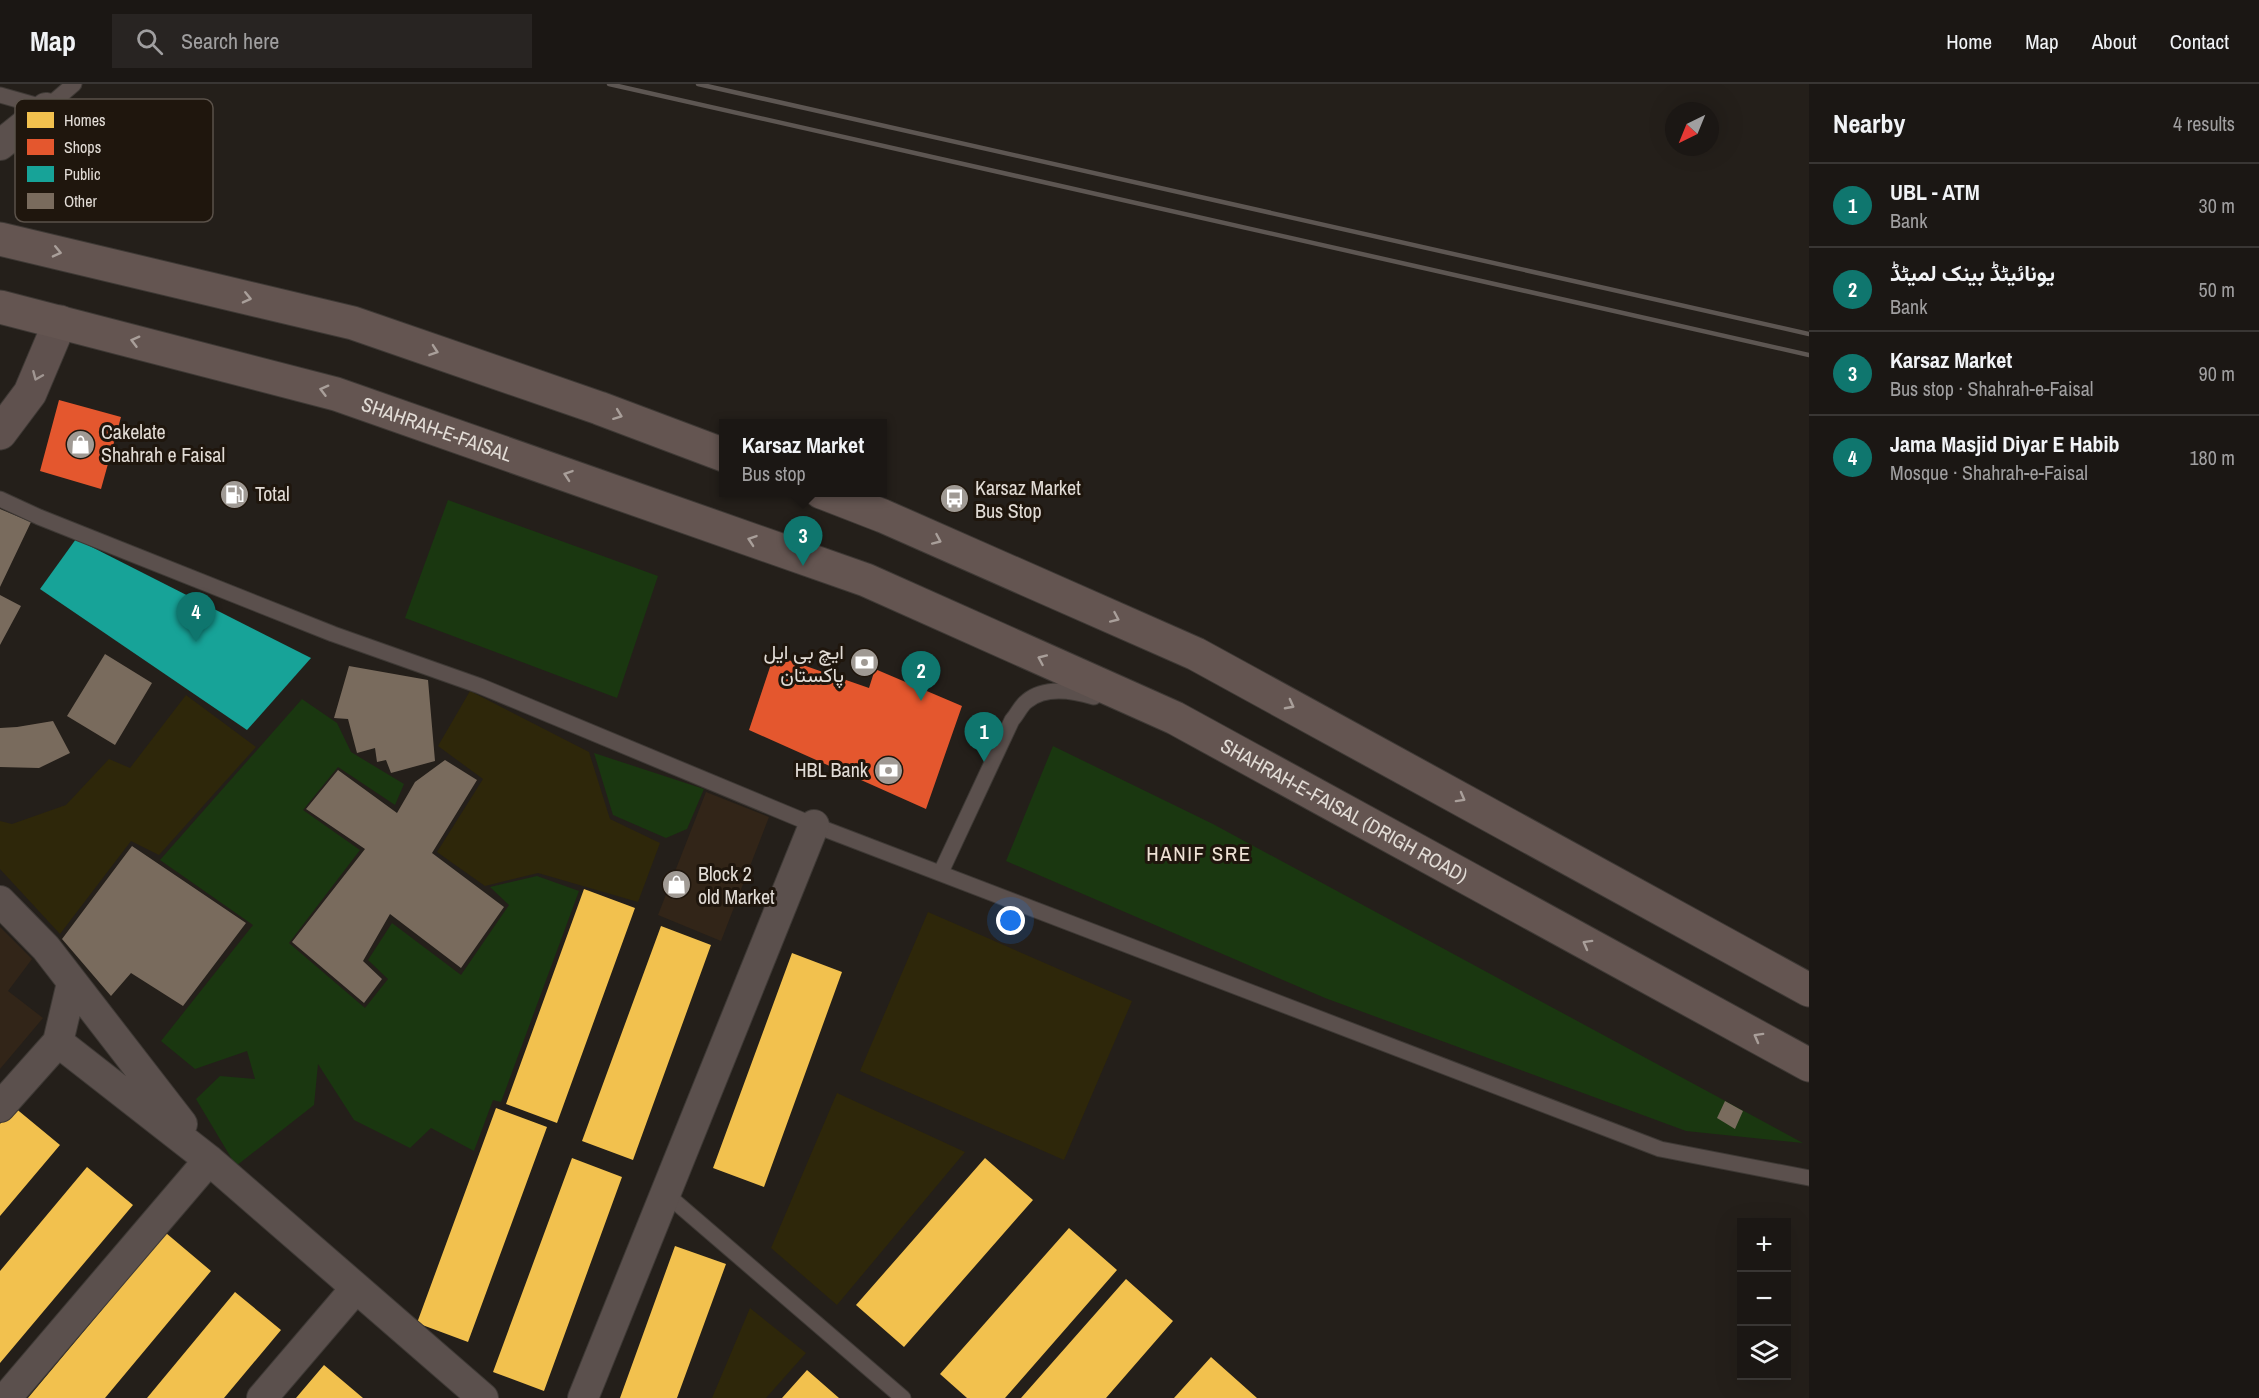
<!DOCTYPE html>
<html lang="en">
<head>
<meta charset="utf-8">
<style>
	body { margin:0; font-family:"Archivo Narrow",Vazirmatn,sans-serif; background:#282422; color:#f1f3f6 }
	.controls { position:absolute; right:18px; bottom:18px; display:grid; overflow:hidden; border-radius:0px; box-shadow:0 6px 24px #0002 }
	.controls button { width:54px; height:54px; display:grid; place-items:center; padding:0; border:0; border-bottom:2px solid #393634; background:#1b1714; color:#f1f3f6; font:30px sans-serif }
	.compass { position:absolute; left:1665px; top:18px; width:54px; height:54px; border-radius:50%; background:#1b1714; box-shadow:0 6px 24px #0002; rotate:223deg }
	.you { position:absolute; left:1011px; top:837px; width:21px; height:21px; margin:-15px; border:4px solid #fff; border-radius:50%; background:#1a73e8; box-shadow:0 0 0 9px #1a73e833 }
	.badge { display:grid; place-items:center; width:39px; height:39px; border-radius:50%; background:#0f766e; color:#fff; font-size:20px; font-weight:700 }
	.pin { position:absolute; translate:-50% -50px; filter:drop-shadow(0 2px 3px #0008) }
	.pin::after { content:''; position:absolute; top:32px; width:21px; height:18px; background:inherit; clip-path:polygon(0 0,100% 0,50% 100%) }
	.popup { position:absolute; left:719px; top:335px; width:168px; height:78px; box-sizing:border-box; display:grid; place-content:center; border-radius:0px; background:#1b1714; filter:drop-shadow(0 2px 4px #0005); font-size:20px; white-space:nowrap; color:#a09fa0 }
	.popup b { font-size:22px; color:#f1f3f6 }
	.popup::after { content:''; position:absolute; left:50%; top:100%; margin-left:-12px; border:12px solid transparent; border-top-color:#1b1714 }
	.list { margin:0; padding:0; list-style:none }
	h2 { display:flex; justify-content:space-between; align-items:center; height:78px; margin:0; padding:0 24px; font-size:26px }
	h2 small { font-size:20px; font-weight:400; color:#a09fa0 }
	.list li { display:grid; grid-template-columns:39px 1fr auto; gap:18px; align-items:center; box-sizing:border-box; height:84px; padding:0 24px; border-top:2px solid #393634 }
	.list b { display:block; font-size:22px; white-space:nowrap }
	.list p { margin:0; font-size:20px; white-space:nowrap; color:#a09fa0 }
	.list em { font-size:20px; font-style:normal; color:#a09fa0 }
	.icon { flex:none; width:33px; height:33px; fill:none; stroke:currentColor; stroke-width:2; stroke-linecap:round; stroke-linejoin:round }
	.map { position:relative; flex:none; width:1809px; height:1314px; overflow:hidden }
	header { display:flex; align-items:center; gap:36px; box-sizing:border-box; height:84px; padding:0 30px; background:#1b1714; border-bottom:2px solid #393634 }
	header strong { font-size:28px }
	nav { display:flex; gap:33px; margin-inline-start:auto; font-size:21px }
	.search { width:420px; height:54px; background:#282422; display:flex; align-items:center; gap:15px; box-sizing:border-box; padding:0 21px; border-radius:0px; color:#a09fa0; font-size:22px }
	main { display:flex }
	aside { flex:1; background:#1b1714 }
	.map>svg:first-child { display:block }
	.built { fill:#322518 }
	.green { fill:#1a3710 }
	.sand { fill:#2e270a }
	.homes { fill:#f2c14e }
	.shops { fill:#e4572e }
	.public { fill:#17a398 }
	.building { fill:#796b5d }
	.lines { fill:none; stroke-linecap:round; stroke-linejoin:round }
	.lane-casing { stroke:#3e3935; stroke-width:17 }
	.street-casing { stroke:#3e3935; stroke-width:32 }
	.secondary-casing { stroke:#3e3935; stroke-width:35 }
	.highway-casing { stroke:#3e3935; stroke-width:35 }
	.lane { stroke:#5b504d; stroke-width:15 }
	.street { stroke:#5b504d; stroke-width:30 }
	.secondary { stroke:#5f514e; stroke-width:33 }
	.highway { stroke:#645551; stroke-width:33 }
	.rail { stroke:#5d5652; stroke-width:4.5 }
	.oneway { stroke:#a99f9a }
	.oneway2 { stroke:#a09692 }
	.labels { text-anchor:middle; stroke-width:6; stroke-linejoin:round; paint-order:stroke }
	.street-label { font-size:20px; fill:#e2dcd6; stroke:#1f160d }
	.poi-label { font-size:20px; fill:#e2dcd6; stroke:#1f160d; text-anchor:start }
	.neighbourhood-label { font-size:21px; letter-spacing:1.5px; fill:#eee1d4; stroke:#1f160d }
	.key { fill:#1f160d; stroke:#5a5149; stroke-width:1.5 }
	.key-label { font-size:16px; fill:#e2dcd6 }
</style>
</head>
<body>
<header>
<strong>Map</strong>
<div class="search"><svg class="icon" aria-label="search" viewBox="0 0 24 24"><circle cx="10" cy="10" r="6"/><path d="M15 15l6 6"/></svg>Search here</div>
<nav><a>Home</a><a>Map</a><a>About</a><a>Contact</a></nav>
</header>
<main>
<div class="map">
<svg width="1809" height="1314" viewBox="0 0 1809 1314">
	<rect width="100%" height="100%" fill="#241f1a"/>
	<!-- built -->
	<path class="built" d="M706 708 769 733 721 857 658 831Z
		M0 843 32 875 8 907 43 934 0 985Z"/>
	<!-- green -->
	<path class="green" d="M448 416 658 492 617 614 405 534Z
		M302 615 337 639 351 668 404 700 395 721 338 683 303 726 360 766 289 859 365 924 388 895 368 876 392 839 461 891 509 821 490 803 537 792 579 807 501 1018 493 1016 474 1067 431 1044 410 1064 354 1036 318 980 314 1021 236 1082 196 1015 220 992 255 995 247 967 195 985 161 957 253 841 160 776Z
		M1053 662 1213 740 1803 1059 1686 1047 1325 914 1006 777Z
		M594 669 704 705 687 745 666 754 613 731Z"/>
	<!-- sand -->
	<path class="sand" d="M470 607 589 668 610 735 660 759 638 818 538 789 485 802 437 768 483 695 438 662Z
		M186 611 256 663 159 771 131 757 60 850 0 785V737L12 740 66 721 109 675 130 684Z
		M928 828 1132 917 1064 1076 860 987Z
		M837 1009 965 1068 837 1221 771 1164Z
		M750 1224 806 1269 766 1314H712Z"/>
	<!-- homes -->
	<path class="homes" d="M584 805 635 824 557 1039 506 1020Z
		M661 842 711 861 633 1076 582 1057Z
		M792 869 842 888 764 1103 713 1084Z
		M14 1023 60 1061 0 1132V1040Z
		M496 1024 547 1043 468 1258 417 1239Z
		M572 1074 622 1093 544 1307 493 1288Z
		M985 1074 1033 1116 904 1263 856 1221Z
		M87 1083 133 1121 0 1279V1187Z
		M1069 1144 1117 1186 1005 1314H967L940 1290Z
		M166 1149 211 1187 105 1314H28Z
		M675 1162 726 1180 677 1314H620Z
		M1126 1195 1173 1237 1106 1314H1021Z
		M235 1208 281 1246 224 1314H147Z
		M1211 1273 1257 1314H1174Z
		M324 1281 363 1314H296Z
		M807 1286 839 1314H782Z"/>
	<!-- shops -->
	<path class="shops" d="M59 316 121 333 101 405 40 387Z
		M774 571 869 604 875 585 962 622 926 725 749 646Z"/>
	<!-- public -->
	<path class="public" d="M76 455 311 574 247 646 40 505Z"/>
	<!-- building -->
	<path class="building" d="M0 425 31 438 0 503Z
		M0 511 21 522 0 561Z
		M105 570 152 599 115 661 67 632Z
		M349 582 428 596 435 677 391 689 386 676 377 678 375 664 357 669 348 635 334 634Z
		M53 637 70 669 39 684 0 683V644L17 643Z
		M445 676 477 696 432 769 504 823 461 884 390 830 363 877 382 895 364 919 292 858 365 765 306 725 338 686 397 729 415 698Z
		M132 762 246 839 183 922 131 889 111 912 62 855Z
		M1725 1017 1743 1027 1735 1045 1717 1034Z"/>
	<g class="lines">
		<defs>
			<path id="lane" d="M0 11 46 24 74 0
				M0 415 39 433 333 550 480 602 814 741 1660 1065 1809 1094
				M941 788 1012 636C1017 631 1021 621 1027 617 1045 602 1074 607 1094 613
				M665 1109 903 1314"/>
			<path id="street" d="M0 61 46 24
				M0 817 46 864 182 1040
				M58 958 209 1076 483 1314
				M0 1023 58 958 72 899
				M6 1314 209 1076
				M262 1314 356 1204
				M583 1314 814 741"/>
			<path id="secondary" d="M0 349 30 309 60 238"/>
			<g id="highway">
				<path d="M0 155 353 239 599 324 724 371"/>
				<path id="s1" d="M0 223 336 310 866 496 1175 634 1809 981"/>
				<path d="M821 408 883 432 1196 570 1809 906"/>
			</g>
		</defs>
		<!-- lane casing -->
		<use href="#lane" class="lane-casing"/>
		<!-- street casing -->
		<use href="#street" class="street-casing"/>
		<!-- secondary casing -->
		<use href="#secondary" class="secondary-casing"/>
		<!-- highway casing -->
		<use href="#highway" class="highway-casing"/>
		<!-- lane -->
		<use href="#lane" class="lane"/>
		<!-- street -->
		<use href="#street" class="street"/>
		<!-- secondary -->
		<use href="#secondary" class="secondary"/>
		<!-- highway -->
		<use href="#highway" class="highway"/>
		<!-- rail -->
		<path class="rail" d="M609 0 1809 271
			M698 0 1809 250"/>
	</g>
	<!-- one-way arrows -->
	<defs><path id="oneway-chevron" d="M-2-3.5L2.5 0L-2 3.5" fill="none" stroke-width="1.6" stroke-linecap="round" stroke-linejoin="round" transform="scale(1.5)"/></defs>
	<g class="oneway">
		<use href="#oneway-chevron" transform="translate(57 168) rotate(13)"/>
		<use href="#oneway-chevron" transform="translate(247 214) rotate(13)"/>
		<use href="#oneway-chevron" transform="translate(135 257) rotate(-165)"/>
		<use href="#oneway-chevron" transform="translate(434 267) rotate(19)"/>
		<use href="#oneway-chevron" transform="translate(324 306) rotate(-165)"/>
		<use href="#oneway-chevron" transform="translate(618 331) rotate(21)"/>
		<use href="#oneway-chevron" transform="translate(568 391) rotate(-161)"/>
		<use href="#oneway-chevron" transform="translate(752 456) rotate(-161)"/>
		<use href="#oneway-chevron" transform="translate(937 456) rotate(24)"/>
		<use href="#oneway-chevron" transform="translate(1115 534) rotate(24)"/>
		<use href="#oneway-chevron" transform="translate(1042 575) rotate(-156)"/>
		<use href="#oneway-chevron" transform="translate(1290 621) rotate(28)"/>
		<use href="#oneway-chevron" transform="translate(1461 714) rotate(29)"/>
		<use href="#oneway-chevron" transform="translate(1587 860) rotate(-151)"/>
		<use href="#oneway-chevron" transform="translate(1758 953) rotate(-151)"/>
	</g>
	<use class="oneway2" href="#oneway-chevron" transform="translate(37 292) rotate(113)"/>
	<!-- icons -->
	<defs>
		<symbol id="shop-disc" viewBox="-11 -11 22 22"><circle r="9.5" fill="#a09a94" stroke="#1f160d"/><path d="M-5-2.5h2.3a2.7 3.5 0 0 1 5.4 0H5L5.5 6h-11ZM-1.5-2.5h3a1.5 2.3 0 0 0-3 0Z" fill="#fff"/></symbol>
		<symbol id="fuel-disc" viewBox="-11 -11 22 22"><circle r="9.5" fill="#a09a94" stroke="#1f160d"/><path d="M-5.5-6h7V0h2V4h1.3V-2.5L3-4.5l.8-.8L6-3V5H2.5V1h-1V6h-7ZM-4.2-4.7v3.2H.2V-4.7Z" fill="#fff"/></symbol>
		<symbol id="bus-disc" viewBox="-11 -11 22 22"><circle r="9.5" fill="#a09a94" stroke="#1f160d"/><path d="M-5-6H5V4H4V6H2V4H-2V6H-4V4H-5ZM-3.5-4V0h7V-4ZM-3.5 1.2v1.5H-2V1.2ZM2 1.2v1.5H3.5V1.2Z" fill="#fff"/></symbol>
		<symbol id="bank-disc" viewBox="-11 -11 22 22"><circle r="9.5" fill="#a09a94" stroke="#1f160d"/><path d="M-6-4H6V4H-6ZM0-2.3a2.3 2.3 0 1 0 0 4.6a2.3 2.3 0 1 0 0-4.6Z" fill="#fff"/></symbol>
	</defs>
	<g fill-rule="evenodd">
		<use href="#shop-disc" x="64" y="344" width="33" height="33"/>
		<use href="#fuel-disc" x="218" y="394" width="33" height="33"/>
		<use href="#bus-disc" x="938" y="398" width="33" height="33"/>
		<use href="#bank-disc" x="848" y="562" width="33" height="33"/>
		<use href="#bank-disc" x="872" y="670" width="33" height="33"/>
		<use href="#shop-disc" x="660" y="784" width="33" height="33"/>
	</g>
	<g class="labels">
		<!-- street labels -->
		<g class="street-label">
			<text dy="7" stroke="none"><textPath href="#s1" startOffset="454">SHAHRAH-E-FAISAL</textPath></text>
			<text dy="7" stroke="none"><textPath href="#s1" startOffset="1440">SHAHRAH-E-FAISAL (DRIGH ROAD)</textPath></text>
		</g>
		<!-- poi labels -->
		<g class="poi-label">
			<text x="101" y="355">Cakelate<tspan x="101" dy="23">Shahrah e Faisal</tspan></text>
			<text x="975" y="411">Karsaz Market<tspan x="975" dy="23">Bus Stop</tspan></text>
			<text x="255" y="417">Total</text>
			<text x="844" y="575" text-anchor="end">ایچ بی ایل<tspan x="844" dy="23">پاکستان</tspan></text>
			<text x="868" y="693" text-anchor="end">HBL Bank</text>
			<text x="698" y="797">Block 2<tspan x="698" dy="23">old Market</tspan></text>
		</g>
		<!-- neighbourhood labels -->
		<g class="neighbourhood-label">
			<text x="1199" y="777">HANIF SRE</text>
		</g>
	</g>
	<!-- legend -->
	<rect x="15" y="15" width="198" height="123" rx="9" class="key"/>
	<rect x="27" y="28" width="27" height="16" fill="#f2c14e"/>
	<rect x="27" y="55" width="27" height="16" fill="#e4572e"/>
	<rect x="27" y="82" width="27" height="16" fill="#17a398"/>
	<rect x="27" y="109" width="27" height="16" fill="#796b5d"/>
	<g class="key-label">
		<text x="64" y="42">Homes</text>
		<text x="64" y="69">Shops</text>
		<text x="64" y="96">Public</text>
		<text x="64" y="123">Other</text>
	</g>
</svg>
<div class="controls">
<button>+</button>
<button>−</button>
<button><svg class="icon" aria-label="layers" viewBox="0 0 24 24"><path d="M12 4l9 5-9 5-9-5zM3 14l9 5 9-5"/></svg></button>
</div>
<svg class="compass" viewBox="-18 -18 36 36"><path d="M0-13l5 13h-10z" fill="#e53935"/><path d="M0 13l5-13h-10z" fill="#a09fa0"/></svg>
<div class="you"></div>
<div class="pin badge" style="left:984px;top:678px">1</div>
<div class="pin badge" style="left:921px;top:617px">2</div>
<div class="pin badge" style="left:803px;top:482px">3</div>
<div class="popup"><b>Karsaz Market</b>Bus stop</div>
<div class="pin badge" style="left:196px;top:558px">4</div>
</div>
<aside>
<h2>Nearby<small>4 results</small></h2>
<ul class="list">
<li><span class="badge">1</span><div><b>UBL - ATM</b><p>Bank</p></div><em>30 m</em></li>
<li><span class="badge">2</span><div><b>یونائیٹڈ بینک لمیٹڈ</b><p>Bank</p></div><em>50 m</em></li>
<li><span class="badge">3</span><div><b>Karsaz Market</b><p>Bus stop · Shahrah-e-Faisal</p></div><em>90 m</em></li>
<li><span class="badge">4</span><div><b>Jama Masjid Diyar E Habib</b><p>Mosque · Shahrah-e-Faisal</p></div><em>180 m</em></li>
</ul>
</aside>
</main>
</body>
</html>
